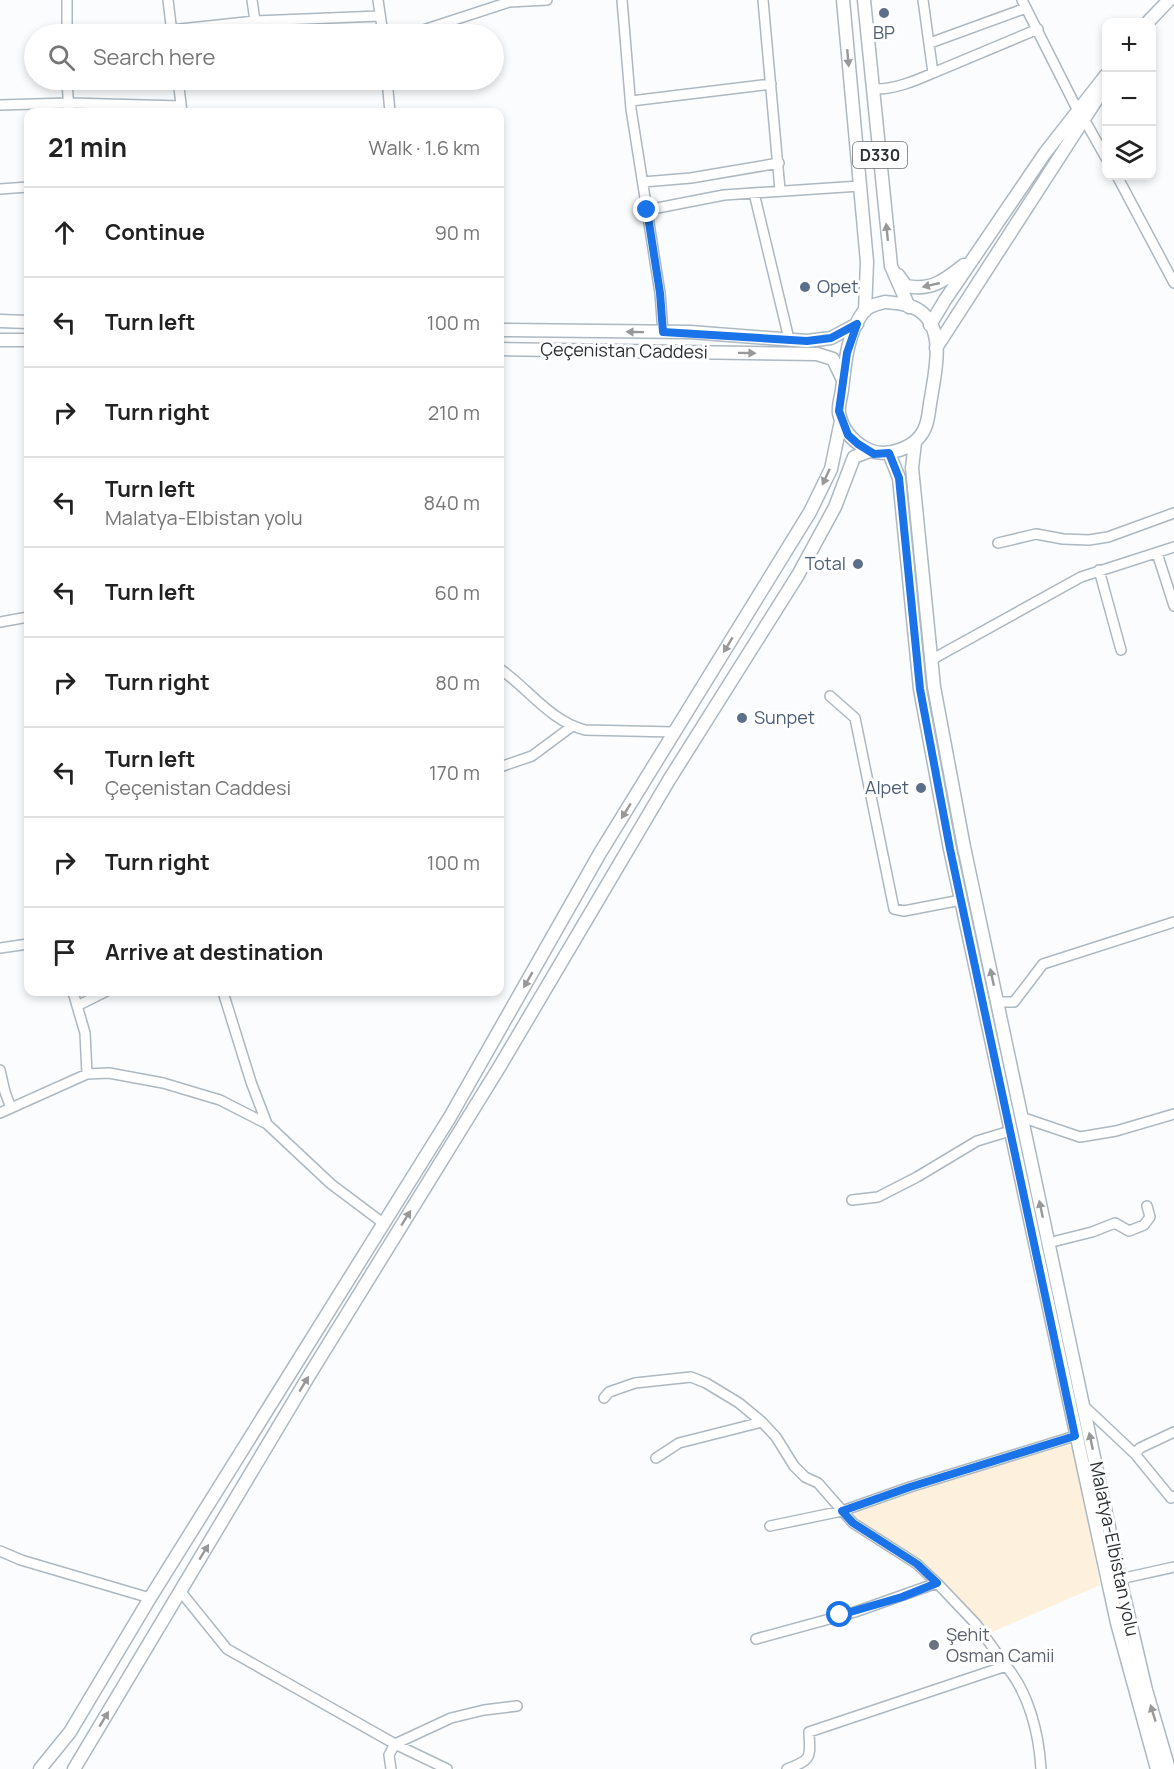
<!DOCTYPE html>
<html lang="en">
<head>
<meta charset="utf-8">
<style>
	body { margin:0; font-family:Manrope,sans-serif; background:#f2f2f2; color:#222 }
	.controls { position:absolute; right:18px; top:18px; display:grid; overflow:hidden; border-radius:12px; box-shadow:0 3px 9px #0003 }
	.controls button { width:54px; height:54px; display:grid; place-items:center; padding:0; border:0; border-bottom:2px solid #e0e0e0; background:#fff; color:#222; font:30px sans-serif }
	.stop { position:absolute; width:18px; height:18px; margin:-14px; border:4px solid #1a73e8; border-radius:50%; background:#fff }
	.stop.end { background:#1a73e8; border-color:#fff; box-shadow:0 2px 6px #0008 }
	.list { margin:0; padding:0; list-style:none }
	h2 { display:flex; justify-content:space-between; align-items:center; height:78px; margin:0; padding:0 24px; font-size:26px }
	h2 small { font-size:20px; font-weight:400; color:#767676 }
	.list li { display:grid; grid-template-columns:39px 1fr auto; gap:18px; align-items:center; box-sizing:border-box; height:90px; padding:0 24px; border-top:2px solid #e0e0e0 }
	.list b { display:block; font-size:22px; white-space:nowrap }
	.list p { margin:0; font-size:20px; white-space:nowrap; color:#767676 }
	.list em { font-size:20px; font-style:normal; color:#767676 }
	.icon { flex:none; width:33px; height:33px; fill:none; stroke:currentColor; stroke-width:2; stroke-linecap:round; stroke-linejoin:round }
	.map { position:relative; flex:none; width:1174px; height:1769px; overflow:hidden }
	.search { position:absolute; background:#fff; box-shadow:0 3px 9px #0003; left:24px; top:24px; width:480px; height:66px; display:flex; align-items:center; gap:15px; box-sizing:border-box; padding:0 21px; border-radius:33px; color:#767676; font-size:22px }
	.panel { position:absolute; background:#fff; box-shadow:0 3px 9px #0003; left:24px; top:108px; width:480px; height:888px; border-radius:12px }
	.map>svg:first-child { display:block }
	.education { fill:#fdf0dc }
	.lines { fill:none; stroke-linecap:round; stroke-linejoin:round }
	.minor-casing { stroke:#adb8c0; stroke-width:12 }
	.major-casing { stroke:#adb8c0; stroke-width:15 }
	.minor { stroke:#fff; stroke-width:9 }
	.major { stroke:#fff; stroke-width:12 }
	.oneway { fill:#969899 }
	.route { stroke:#1a73e8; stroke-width:8 }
	.service-dot { fill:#5c6f8a; stroke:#fff; stroke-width:2 }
	.worship-dot { fill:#6b7280; stroke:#fff; stroke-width:2 }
	.labels { text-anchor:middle; stroke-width:6; stroke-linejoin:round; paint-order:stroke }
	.shield { fill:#fff; stroke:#6b6e70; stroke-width:1.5 }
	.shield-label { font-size:16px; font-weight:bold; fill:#2c3033 }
	.service-label { font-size:18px; fill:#4e5e75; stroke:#fff; text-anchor:start }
	.street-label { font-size:18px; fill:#2c3033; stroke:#fff }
	.worship-label { font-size:18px; fill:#5b616d; stroke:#fff; text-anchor:start }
</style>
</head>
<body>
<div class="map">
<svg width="1174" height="1769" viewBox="0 0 1174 1769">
	<rect width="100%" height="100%" fill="#fafcfe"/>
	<!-- education -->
	<path class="education" d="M1069 1445 1075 1450 1100 1585 990 1633 944 1581 905 1550 855 1521V1511L961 1475Z"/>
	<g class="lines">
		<defs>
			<path id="minor" d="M67 0V34
				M168 0 172 33
				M252 0 255 21
				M378 0 383 34
				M622 0 631 109 660 293 663 332
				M763 0 780 190
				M1022 0 1078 111
				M171 30 255 21 380 16
				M411 34 509 2 547 0
				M930 43 1026 8
				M933 73 1038 29
				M67 80 69 112
				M178 80 182 112
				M387 80 390 112
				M873 89C893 90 915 81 933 73L923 0
				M631 101 771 84
				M0 105 69 103 181 106
				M1084 119 1106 158
				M1117 176 1174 283
				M643 182 691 178 779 163
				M0 189 28 187
				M754 193 789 339
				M647 210 724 195 860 186
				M998 543 1036 534 1063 539 1089 540 1108 537 1174 513
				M1157 553 1174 606
				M1099 570 1121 650
				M0 622 28 617
				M931 660 1081 577 1174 547
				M500 669C529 689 550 721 585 730L674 732
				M830 696 855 718 894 909 904 911 961 900
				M500 767 532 756 571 727
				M0 948 28 944
				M73 992 85 1033 87 1074
				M223 992 251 1082 267 1124
				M997 1002H1014L1043 964 1174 922
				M77 1006 105 992
				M0 1070 5 1092 11 1108
				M0 1113 87 1074 109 1073 163 1083 220 1100 267 1124 331 1184 383 1223
				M1021 1117 1080 1137 1116 1131 1174 1114
				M852 1200 878 1197 917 1177 977 1141 1010 1131
				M1048 1243 1092 1232 1115 1223 1129 1231 1144 1225 1150 1217 1147 1206
				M604 1398 609 1392 635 1383 691 1377 706 1383 739 1403 762 1422 776 1437 794 1466 805 1477 818 1483 853 1523 917 1564 937 1583 976 1624 1006 1666 809 1732C810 1758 813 1759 787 1769
				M1083 1405 1135 1454 1171 1498 1174 1496
				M1135 1454 1140 1448 1174 1432
				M656 1458 679 1443 762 1422
				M770 1526 842 1511 910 1487 1075 1436
				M0 1551 21 1560 150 1598
				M1120 1579 1174 1567
				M181 1592 227 1649 395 1744 447 1769
				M756 1639 855 1612 937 1583
				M1006 1666C1029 1693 1039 1734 1041 1769
				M391 1769 389 1755 395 1744 451 1718 484 1710 517 1706"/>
			<path id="major" d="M843 0 867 262 865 311
				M864 0 891 266 909 307
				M1148 22 1169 0
				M898 275 906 286C932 291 945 280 964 265
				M885 302C896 303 910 304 920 311 946 330 935 372 931 398 929 407 929 417 926 425 919 448 885 460 865 448 851 440 842 429 839 413 838 406 841 397 842 390 845 364 847 333 864 311 870 305 877 304 885 302Z
				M0 321 28 322
				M930 325 945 300 1045 153 1106 75
				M500 330 690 332 807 341 831 338 857 324
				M0 340H28
				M936 348 1106 85
				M500 349 817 354 833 359 843 380
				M915 442 912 468 934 687 964 847 1120 1579 1146 1690 1169 1769
				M889 453 899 478 920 689 950 849 1117 1623 1157 1769
				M40 1769 70 1732 150 1598 450 1117 600 853 810 512 831 469 841 421
				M74 1769 310 1374 500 1066 669 780 798 575 835 507 854 457 870 451"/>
		</defs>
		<!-- minor casing -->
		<use href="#minor" class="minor-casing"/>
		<!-- major casing -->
		<use href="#major" class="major-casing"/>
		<!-- minor -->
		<use href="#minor" class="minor"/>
		<!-- major -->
		<use href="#major" class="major"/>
	</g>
	<!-- one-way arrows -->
	<defs><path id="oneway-solid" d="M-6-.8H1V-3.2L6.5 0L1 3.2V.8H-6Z" transform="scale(1.5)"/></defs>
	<g class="oneway">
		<use href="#oneway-solid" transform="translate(848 58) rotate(85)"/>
		<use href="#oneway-solid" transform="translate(887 232) rotate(-96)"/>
		<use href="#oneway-solid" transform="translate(931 285) rotate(167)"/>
		<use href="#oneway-solid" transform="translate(635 332) rotate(-179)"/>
		<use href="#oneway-solid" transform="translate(747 353) rotate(1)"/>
		<use href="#oneway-solid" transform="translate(826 477) rotate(115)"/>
		<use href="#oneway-solid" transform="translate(728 645) rotate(121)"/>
		<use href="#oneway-solid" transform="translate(626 811) rotate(122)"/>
		<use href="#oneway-solid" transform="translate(992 977) rotate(-102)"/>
		<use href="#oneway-solid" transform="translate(528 980) rotate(120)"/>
		<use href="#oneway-solid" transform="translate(1041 1209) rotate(-102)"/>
		<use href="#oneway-solid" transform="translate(406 1218) rotate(-58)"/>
		<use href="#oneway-solid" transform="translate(304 1384) rotate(-59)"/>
		<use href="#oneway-solid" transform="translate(1091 1441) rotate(-102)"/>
		<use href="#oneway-solid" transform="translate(204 1552) rotate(-59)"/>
		<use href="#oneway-solid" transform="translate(1153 1713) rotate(-107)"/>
		<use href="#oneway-solid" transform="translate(104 1719) rotate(-59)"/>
	</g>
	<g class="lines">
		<!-- route -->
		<path class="route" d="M647 210 660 293 663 332 807 341 831 338 857 324 847 353 839 411 848 435 858 444 874 454 889 453 899 478 920 689 950 849 1075 1436 910 1487 842 1511 853 1523 917 1564 937 1583 902 1597 840 1615"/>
	</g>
	<!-- markers -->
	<g class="service-dot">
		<circle cx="884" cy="13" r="6"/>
		<circle cx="805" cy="287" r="6"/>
		<circle cx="858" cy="564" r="6"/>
		<circle cx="742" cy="718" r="6"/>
		<circle cx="921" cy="788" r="6"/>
	</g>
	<circle class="worship-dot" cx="934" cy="1645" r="6"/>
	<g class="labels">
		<!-- shield labels -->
		<rect class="shield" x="853" y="142" width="54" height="26" rx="4.5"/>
		<g class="shield-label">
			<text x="880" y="161">D330</text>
		</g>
		<!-- service labels -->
		<g class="service-label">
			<text x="884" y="39" text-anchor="middle">BP</text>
			<text x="817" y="293">Opet</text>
			<text x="846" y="570" text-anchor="end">Total</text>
			<text x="754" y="724">Sunpet</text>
			<text x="909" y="794" text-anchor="end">Alpet</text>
		</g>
		<!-- street labels -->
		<g class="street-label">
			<text transform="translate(624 351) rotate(1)" y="6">Çeçenistan Caddesi</text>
			<text transform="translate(1114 1549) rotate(78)" y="6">Malatya-Elbistan yolu</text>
		</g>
		<!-- worship labels -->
		<g class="worship-label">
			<text x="946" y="1641">Şehit<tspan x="946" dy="21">Osman Camii</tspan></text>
		</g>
	</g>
</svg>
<div class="controls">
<button>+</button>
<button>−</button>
<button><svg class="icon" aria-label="layers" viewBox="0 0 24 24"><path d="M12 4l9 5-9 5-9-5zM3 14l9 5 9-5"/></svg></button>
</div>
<div class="stop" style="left:840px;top:1615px"></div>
<div class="stop end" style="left:647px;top:210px"></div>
<div class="search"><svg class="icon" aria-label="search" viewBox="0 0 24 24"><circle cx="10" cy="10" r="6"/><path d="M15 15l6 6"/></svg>Search here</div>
<section class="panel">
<h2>21 min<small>Walk · 1.6 km</small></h2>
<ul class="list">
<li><svg class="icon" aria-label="ahead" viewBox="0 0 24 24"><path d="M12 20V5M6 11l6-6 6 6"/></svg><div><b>Continue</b></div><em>90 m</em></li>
<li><svg class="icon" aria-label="left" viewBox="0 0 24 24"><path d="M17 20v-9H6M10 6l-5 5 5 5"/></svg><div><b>Turn left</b></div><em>100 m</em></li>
<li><svg class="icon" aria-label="right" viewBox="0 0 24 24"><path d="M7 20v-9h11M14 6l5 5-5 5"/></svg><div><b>Turn right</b></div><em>210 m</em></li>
<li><svg class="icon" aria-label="left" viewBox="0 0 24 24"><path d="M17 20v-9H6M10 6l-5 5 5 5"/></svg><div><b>Turn left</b><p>Malatya-Elbistan yolu</p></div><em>840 m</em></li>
<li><svg class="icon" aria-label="left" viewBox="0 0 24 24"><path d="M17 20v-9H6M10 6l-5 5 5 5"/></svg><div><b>Turn left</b></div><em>60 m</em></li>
<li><svg class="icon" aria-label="right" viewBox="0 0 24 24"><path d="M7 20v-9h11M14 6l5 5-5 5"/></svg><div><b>Turn right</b></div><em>80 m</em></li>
<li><svg class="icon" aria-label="left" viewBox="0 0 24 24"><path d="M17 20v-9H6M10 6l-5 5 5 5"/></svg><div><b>Turn left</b><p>Çeçenistan Caddesi</p></div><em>170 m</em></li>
<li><svg class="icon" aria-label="right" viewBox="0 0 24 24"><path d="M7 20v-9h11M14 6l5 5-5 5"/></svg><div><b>Turn right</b></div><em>100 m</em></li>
<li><svg class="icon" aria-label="arrive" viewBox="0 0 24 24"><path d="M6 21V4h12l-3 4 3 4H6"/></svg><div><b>Arrive at destination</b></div></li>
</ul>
</section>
</div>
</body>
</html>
